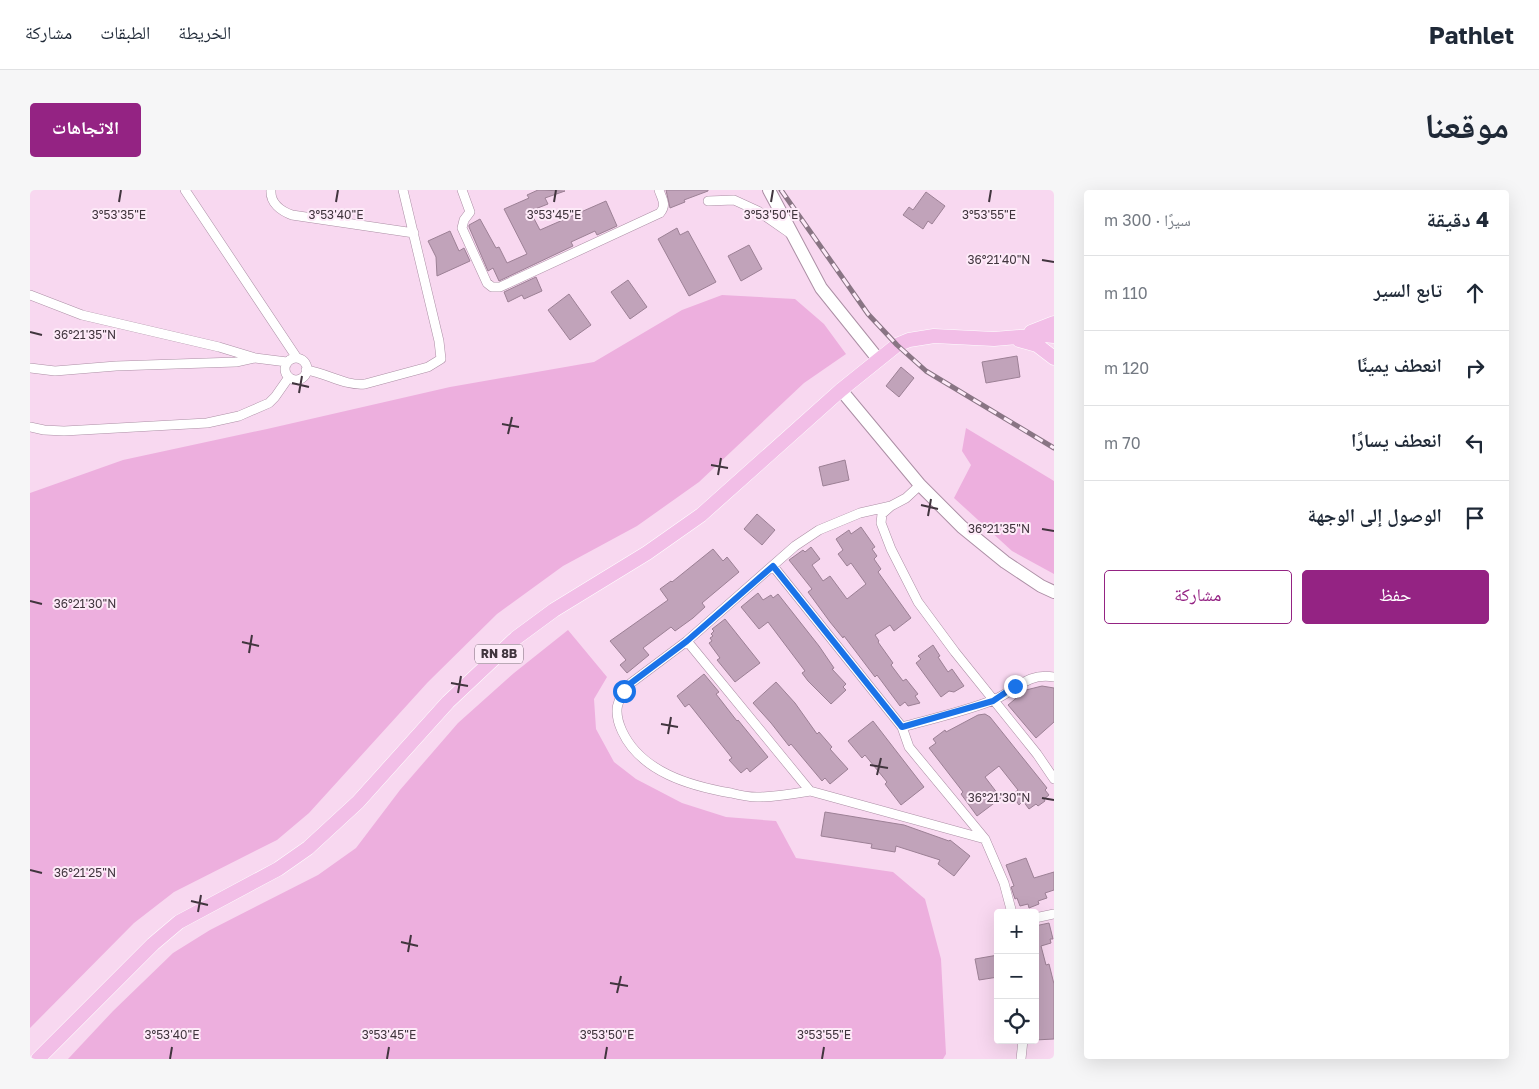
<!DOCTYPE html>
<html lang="ar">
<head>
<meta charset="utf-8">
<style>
	body { margin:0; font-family:"Golos Text","Noto Naskh Arabic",sans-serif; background:#f6f6f7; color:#1f2937; direction:rtl }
	.controls { position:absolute; right:15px; bottom:15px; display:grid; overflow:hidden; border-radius:5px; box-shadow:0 5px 20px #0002 }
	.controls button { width:45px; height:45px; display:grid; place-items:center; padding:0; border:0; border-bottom:1px solid #e0e1e3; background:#fff; color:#1f2937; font:25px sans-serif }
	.stop { position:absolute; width:15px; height:15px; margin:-11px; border:4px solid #1a73e8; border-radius:50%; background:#fff }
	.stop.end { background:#1a73e8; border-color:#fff; box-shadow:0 1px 5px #0008 }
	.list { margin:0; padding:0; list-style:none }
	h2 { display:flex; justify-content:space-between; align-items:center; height:65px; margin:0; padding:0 20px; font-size:21px }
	h2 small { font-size:16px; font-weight:400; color:#747a83 }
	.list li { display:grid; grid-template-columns:32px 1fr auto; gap:15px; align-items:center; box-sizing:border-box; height:75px; padding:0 20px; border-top:1px solid #e0e1e3 }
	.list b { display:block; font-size:19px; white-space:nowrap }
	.list em { font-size:16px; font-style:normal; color:#747a83 }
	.actions { display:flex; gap:10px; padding:15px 20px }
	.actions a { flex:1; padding:11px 0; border:1px solid #942383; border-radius:5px; text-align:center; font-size:18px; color:#942383 }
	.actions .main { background:#942383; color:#fff }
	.icon { flex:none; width:28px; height:28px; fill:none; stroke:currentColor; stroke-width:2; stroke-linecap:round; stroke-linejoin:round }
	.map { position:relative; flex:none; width:1024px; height:869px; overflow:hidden; direction:ltr; border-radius:5px }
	header { display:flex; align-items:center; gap:30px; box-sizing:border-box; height:70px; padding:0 25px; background:#fff; border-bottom:1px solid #e0e1e3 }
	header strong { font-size:24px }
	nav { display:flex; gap:28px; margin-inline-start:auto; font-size:18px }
	.intro { display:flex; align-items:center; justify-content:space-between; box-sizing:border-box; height:120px; padding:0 30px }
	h1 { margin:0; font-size:35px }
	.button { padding:12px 22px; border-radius:5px; background:#942383; color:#fff; font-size:18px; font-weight:700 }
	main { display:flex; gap:30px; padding:0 30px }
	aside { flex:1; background:#fff; border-radius:5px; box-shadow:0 5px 20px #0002 }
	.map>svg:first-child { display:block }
	.green { fill:#edafde }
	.building { fill:#c1a3ba; stroke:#9c8095 }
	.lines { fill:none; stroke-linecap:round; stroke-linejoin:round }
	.street-casing { stroke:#ac8fa5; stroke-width:10 }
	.secondary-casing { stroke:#ac8fa5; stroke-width:14 }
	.primary-casing { stroke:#fff; stroke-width:15 }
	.street { stroke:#fff; stroke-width:9 }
	.secondary { stroke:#fff; stroke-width:12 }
	.primary { stroke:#f2bee7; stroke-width:14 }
	.rail-casing { stroke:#897584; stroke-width:5 }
	.rail { stroke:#fdeaf8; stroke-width:3; stroke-dasharray:9; stroke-linecap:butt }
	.route { stroke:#1a73e8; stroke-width:6 }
	.ticks { fill:none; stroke:#41353e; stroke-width:2 }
	.labels { text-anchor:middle; stroke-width:4; stroke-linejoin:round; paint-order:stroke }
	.shield { fill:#fdeaf8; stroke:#796b76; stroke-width:1 }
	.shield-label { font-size:12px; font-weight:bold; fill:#41353e }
	.ticks-label { font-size:12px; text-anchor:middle; fill:#41353e; stroke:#fdeaf8; stroke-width:4; stroke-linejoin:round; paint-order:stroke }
</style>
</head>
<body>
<header>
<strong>Pathlet</strong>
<nav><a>الخريطة</a><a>الطبقات</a><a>مشاركة</a></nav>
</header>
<div class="intro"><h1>موقعنا</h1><a class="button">الاتجاهات</a></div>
<main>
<aside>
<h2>4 دقيقة<small>سيرًا · 300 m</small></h2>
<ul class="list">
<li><svg class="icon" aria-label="ahead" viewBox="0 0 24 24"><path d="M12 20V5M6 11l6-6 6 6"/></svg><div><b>تابع السير</b></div><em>110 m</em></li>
<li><svg class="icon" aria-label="right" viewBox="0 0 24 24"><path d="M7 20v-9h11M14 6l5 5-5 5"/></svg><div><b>انعطف يمينًا</b></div><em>120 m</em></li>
<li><svg class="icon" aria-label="left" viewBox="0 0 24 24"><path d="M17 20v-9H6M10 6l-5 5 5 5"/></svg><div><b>انعطف يسارًا</b></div><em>70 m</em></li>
<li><svg class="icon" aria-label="arrive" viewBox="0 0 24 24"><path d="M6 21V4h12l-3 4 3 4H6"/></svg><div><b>الوصول إلى الوجهة</b></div></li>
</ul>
<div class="actions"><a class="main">حفظ</a><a>مشاركة</a></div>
</aside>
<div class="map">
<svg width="1024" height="869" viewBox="0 0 1024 869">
	<rect width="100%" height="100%" fill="#f8d8f0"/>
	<!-- green -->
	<path class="green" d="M692 105 765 109 794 134 816 164 774 193 669 292 607 336 533 376 467 424 398 492 279 623 247 650 144 702 104 733 0 838V303L93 270 237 239 420 197 564 172 652 120Z
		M936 238 1024 291V384L982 361 924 308 941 275 932 261Z
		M538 440 577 487 564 509 566 539 584 572 606 589 652 613 696 627 746 631 766 668 863 682 895 709 911 769 916 864 913 869H38L83 821 143 763 180 740 288 685 326 658 370 600 428 533 484 483Z"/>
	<!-- building -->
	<path class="building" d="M508 0 535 1 515 8 518 14 500 21 510 40 576 11 587 36 567 45 565 41 541 52 543 56 469 91 463 78 458 81 439 37V35L450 29 466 58 469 57 477 73 497 64 474 19 499 8 497 5Z
		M636 0H678V1L654 10 655 12 640 18Z
		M896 2 915 16 902 34 898 31 893 39 873 25 879 17 883 20Z
		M647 38 650 45 658 41 686 92 659 106 628 49Z
		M420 41 429 61 434 58 440 71 407 86 406 67 398 51Z
		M719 55 732 79 711 91 698 66Z
		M506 87 512 101 494 109 492 105 478 112 474 102Z
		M598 90 617 117 600 129 581 102Z
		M539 104 561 135 540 150 518 120Z
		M987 166 990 187 956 193 952 172Z
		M871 177 884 188 869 207 856 196Z
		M815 270 819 290 793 296 789 277Z
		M727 324 745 340 732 355 714 339Z
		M831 337 845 357 842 359 847 366 844 369 851 379 848 382 881 428 864 441 860 435 845 445 849 451 848 452 863 473 861 475 873 491 876 489 888 504 885 506 890 513 878 516 875 512 870 516 847 485 845 487 814 446 813 448 800 432 778 402 782 399 759 370 773 360 775 362 781 357 790 369 782 375 793 391 800 386 817 409 836 394 821 373 817 376 808 364 813 360 806 349 819 340 821 344Z
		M683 359 693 371 697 367 709 382 672 413 675 417 663 428 645 441 641 437 613 458 619 465 597 483 590 475 596 470 580 451 638 410 630 399 641 391 642 392Z
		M728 403 733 410 741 405 743 408 748 404 789 456 804 478 802 479 816 494 813 497 816 500 801 514 778 491 772 483 775 481 738 432 729 439 711 417Z
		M695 429 730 473 705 492 687 470 690 468 679 453 682 451 680 448 683 446 681 444 684 441 682 439Z
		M903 455 910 466 908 467 918 482 922 479 934 496 924 502 919 501 911 507 886 473 891 469 888 466Z
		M674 484 689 502 686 504 707 531 708 530 738 567 720 582 717 578 711 583 699 570 702 568 659 514 655 517 647 506Z
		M746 492 765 513 787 544 789 542 802 557 800 559 818 579 800 594 795 588 792 591 761 554 759 556 741 533 723 513Z
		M1012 496 1024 498V532L1006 548 978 515 996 500Z
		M955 524 960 527 1017 598 1015 600 1019 605 1014 609 1015 611 1008 616 1006 614 999 619 993 611 989 615 982 605 988 600 969 576 955 587 971 608 947 626 931 604 933 602 899 558 906 553 903 549 915 540 916 542 948 525Z
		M843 531 894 597 871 615 855 594 857 592 835 565 832 568 818 551Z
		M795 622 874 635 919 651 920 650 940 666 924 686 908 674 910 670 866 656 865 662 841 658 842 654 791 646Z
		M996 668 1004 688 1024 682V700L1015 703 1017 708 1008 711 1009 714 999 718 998 714 990 716 987 708 985 709 981 697 984 696 976 675Z
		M1019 733 1023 749H1020L1021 753 1011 756 1016 775 1019 774 1024 794V849L1005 850V736Z
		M968 765V787L949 790 945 769Z"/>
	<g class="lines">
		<defs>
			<path id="street" d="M155 0 267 168
				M241 0C240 13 251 21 262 25L384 43
				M432 0 440 22 434 30 432 38 457 93 462 97H470L630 23C637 15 632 9 629 0
				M678 11 704 10 728 21 761 44
				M0 105 52 125 189 157 225 168 257 172
				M255 179a11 11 0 1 1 22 0a11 11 0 1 1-22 0Z
				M0 178 25 181 86 176 206 172 224 168
				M276 180C297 183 314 196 335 194L398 177 411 169 409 151 373 0
				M0 237 14 240 34 241 177 233 209 226 239 213 245 207 259 187
				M890 295 876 308 861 316 852 324 851 333 861 359 888 412 925 462 1007 564 1024 589
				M743 376 872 537 879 557 955 649 974 693 982 723
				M657 451 780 601 955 649
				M872 537C901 529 932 522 961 511 984 503 995 482 1024 487
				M780 601C762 604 745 607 727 607 718 607 709 605 701 603 660 596 611 582 592 541 583 521 586 510 601 493L657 451 765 356 789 340 830 323 861 316
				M1005 728 1024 724
				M991 869 993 850"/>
			<path id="secondary" d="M739 0 791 98 848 169
				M811 200 890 295 932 337 975 372 1011 396 1024 402"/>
			<path id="primary" d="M1001 142 1024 133
				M989 150 1007 155 1024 168
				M8 869 123 754 149 732 248 679 278 658 328 612 418 512 486 448 524 420 617 363 671 325 811 200 867 155 879 150 904 146 964 149 1014 145 1024 146"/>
		</defs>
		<!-- street casing -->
		<use href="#street" class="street-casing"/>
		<!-- secondary casing -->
		<use href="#secondary" class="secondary-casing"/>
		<!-- primary casing -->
		<use href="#primary" class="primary-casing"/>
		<!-- street -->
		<use href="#street" class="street"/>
		<!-- secondary -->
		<use href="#secondary" class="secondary"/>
		<!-- primary -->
		<use href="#primary" class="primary"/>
		<defs>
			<path id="rail" d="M751 0 838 124 867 155 896 181 1024 258"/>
		</defs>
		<!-- rail casing -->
		<use href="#rail" class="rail-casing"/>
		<!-- rail -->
		<use href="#rail" class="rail"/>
	</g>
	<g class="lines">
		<!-- route -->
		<path class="route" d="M594 501 601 493 657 451 743 376 872 537 963 511 985 496"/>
	</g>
	<!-- ticks -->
	<path class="ticks" d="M89 12 91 0M306 12 308 0M524 12 526 0M741 12 743 0M959 12 961 0M1012 70 1024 72M0 142 12 145M262 193 279 197M269 203 272 186M472 234 489 237M478 244 482 227M681 275 698 278M688 285 691 268M891 315 908 319M898 326 901 309M1012 339 1024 341M0 411 12 414M212 452 229 456M219 463 222 445M421 493 438 496M428 503 431 486M631 534 648 537M638 544 641 527M840 575 858 578M847 585 851 568M1012 608 1024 610M0 680 12 683M161 711 178 715M168 722 171 705M371 752 388 756M378 762 381 745M580 793 598 796M587 803 591 786M140 869 142 857M357 869 359 857M575 869 577 857M792 869 794 857"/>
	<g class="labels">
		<!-- shield labels -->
		<rect class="shield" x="445" y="454.5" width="48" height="19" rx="4"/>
		<g class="shield-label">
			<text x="469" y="468">RN 8B</text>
		</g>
	</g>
	<g class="ticks-label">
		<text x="89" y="29">3°53'35"E</text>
		<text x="306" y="29">3°53'40"E</text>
		<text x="524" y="29">3°53'45"E</text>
		<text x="741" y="29">3°53'50"E</text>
		<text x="959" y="29">3°53'55"E</text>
		<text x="969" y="74">36°21'40"N</text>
		<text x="55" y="149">36°21'35"N</text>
		<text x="969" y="343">36°21'35"N</text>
		<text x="55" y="418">36°21'30"N</text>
		<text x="969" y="612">36°21'30"N</text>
		<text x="55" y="687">36°21'25"N</text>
		<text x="142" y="849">3°53'40"E</text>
		<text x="359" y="849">3°53'45"E</text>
		<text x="577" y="849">3°53'50"E</text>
		<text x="794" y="849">3°53'55"E</text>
	</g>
</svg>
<div class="controls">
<button>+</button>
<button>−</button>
<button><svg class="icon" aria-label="locate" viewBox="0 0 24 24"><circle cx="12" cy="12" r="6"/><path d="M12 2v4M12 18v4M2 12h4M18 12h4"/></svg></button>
</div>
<div class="stop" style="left:594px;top:501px"></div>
<div class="stop end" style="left:985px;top:496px"></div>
</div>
</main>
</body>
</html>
